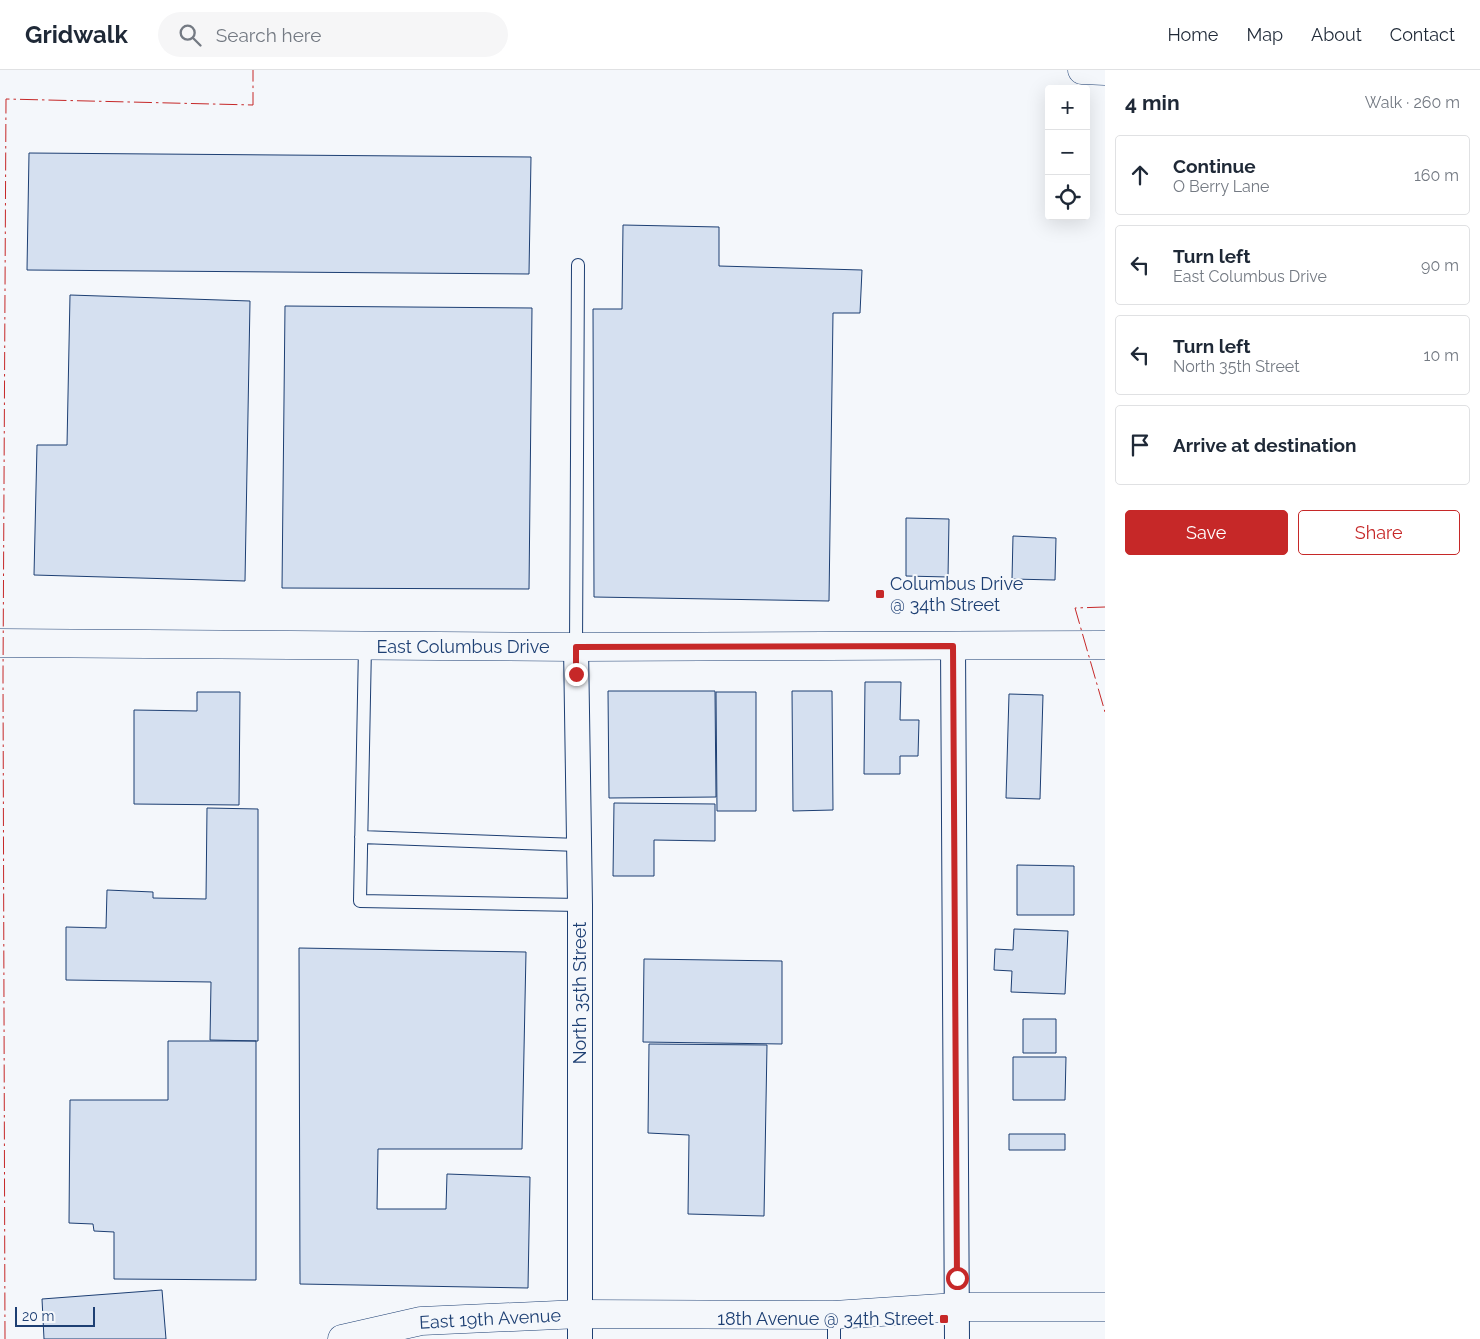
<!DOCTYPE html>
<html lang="en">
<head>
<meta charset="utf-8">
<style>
	body { margin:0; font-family:Raleway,sans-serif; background:#f6f6f7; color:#1f2937 }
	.controls { position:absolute; right:15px; top:15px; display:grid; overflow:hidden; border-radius:5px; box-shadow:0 5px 20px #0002 }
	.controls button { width:45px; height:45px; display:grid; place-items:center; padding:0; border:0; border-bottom:1px solid #e0e1e3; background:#fff; color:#1f2937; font:25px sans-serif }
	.scale { position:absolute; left:15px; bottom:12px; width:80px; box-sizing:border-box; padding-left:5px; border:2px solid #1d3f73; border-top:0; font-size:14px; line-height:18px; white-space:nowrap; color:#1d3f73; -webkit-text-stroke:4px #f4f7fb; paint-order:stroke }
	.stop { position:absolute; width:15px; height:15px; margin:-11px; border:4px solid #c62828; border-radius:50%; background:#fff }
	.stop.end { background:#c62828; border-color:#fff; box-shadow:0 1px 5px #0008 }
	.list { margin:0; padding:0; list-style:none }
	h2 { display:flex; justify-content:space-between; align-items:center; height:65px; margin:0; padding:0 20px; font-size:21px }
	h2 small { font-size:16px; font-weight:400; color:#747a83 }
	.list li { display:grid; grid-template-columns:32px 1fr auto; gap:15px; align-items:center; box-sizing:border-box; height:80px; margin:0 10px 10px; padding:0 10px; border:1px solid #e0e1e3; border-radius:5px }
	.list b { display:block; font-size:19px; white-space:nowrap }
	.list p { margin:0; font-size:16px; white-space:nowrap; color:#747a83 }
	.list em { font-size:16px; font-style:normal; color:#747a83 }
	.actions { display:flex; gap:10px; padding:15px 20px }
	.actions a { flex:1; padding:11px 0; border:1px solid #c62828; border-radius:5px; text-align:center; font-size:18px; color:#c62828 }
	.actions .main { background:#c62828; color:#fff }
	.icon { flex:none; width:28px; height:28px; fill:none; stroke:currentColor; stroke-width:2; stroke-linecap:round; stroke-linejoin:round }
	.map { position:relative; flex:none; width:1105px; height:1269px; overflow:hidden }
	header { display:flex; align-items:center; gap:30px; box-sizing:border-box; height:70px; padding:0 25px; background:#fff; border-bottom:1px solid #e0e1e3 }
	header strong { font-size:24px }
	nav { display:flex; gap:28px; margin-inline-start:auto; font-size:18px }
	.search { width:350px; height:45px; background:#f6f6f7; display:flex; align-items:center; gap:12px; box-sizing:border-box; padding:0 18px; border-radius:28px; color:#747a83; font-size:19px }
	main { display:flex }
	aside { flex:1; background:#fff }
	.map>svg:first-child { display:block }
	.building { fill:#d5e0f0; stroke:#1d3f73 }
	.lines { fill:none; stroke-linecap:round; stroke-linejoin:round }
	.lane-casing { stroke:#1d3f73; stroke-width:14 }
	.street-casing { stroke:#1d3f73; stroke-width:26 }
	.secondary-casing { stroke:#1d3f73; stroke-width:29 }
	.highway-casing { stroke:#1d3f73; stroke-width:29 }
	.lane { stroke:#f4f7fb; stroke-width:12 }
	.street { stroke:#f4f7fb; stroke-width:24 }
	.secondary { stroke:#f4f7fb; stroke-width:28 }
	.highway { stroke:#f4f7fb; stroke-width:28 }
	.power { stroke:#c62828; stroke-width:1; stroke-dasharray:18 4 2.5 4; stroke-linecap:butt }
	.route { stroke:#c62828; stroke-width:6 }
	.poi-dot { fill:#c62828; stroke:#f4f7fb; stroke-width:2 }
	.labels { text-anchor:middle; stroke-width:4; stroke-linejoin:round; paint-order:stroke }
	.poi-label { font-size:18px; fill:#1d3f73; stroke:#f4f7fb; text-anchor:start }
	.street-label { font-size:18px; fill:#1d3f73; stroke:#f4f7fb }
</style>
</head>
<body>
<header>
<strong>Gridwalk</strong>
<div class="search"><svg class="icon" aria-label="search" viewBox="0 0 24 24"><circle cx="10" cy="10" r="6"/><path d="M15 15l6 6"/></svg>Search here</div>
<nav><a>Home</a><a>Map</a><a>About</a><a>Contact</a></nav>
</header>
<main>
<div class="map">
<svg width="1105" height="1269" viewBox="0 0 1105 1269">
	<rect width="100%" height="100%" fill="#f4f7fb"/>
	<!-- building -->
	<path class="building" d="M29 83 531 87 529 204 27 200Z
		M623 155 719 157V196L862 200 860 243H833L829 531 594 527 593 239H622Z
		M70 225 250 231 245 511 34 505 37 375H67Z
		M285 236 532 238 529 519 282 518Z
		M906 448 949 449 948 507 906 506Z
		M1013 466 1056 468 1055 510 1012 509Z
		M865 612H901L900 650H919L918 686H900V704H864Z
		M608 621H715L716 727 609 728Z
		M792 621H832L833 740 793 741Z
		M197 622H240L239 735 134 734V640L197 641Z
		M716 622H756V741H717Z
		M1009 624 1043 625 1040 729 1006 728Z
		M614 733 715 734V771L654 770V806H613Z
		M207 738 258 739V971L210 970 211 912 66 910V857L106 858 107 820 153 822V828L206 829Z
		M1017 795 1074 796V845H1017Z
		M1014 859 1068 861 1065 924 1011 922 1012 901 994 900 995 879 1013 880Z
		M299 878 526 882 522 1079H378L377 1139H446L447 1104 530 1107 528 1218 300 1214Z
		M644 889 782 891V974L643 972Z
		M1023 949H1056V983H1023Z
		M168 971H256V1210L114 1209V1162L94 1161 93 1154 69 1153 70 1030H168Z
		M649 974 767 975 764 1146 688 1144 689 1065 648 1063Z
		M1013 987H1066L1065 1030H1013Z
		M1009 1064H1065V1080H1009Z
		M162 1220 166 1269H44L42 1229Z"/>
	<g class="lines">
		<defs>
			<path id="lane" d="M365 576 360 831 580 835
				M576 577 578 195
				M361 767 578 775
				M834 1269V1245"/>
			<path id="street" d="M953 576 957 1269
				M576 577 580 835V1269"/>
			<path id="secondary" d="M0 573 576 577 1105 575
				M342 1269 421 1251 580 1244 834 1245 957 1237H1105"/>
			<path id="highway" d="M1082 0 1105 1"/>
		</defs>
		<!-- lane casing -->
		<use href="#lane" class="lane-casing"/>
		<!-- street casing -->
		<use href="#street" class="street-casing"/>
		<!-- secondary casing -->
		<use href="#secondary" class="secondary-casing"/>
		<!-- highway casing -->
		<use href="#highway" class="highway-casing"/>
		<!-- lane -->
		<use href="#lane" class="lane"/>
		<!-- street -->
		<use href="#street" class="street"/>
		<!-- secondary -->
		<use href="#secondary" class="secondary"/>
		<!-- highway -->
		<use href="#highway" class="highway"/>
		<!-- power -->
		<path class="power" d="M1105 537 1075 538 1105 642
			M5 1269 3 607 6 29 253 35V0"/>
	</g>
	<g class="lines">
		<!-- route -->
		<path class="route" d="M576 604V577L953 576 957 1208"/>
	</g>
	<!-- markers -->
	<g class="poi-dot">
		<rect x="875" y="519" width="10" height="10" rx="2.5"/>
		<rect x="939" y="1244" width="10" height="10" rx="2.5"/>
	</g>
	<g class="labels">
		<!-- poi labels -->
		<g class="poi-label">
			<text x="890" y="520">Columbus Drive<tspan x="890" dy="21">@ 34th Street</tspan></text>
			<text x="934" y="1255" text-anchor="end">18th Avenue @ 34th Street</text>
		</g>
		<!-- street labels -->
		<g class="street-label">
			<text x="463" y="583">East Columbus Drive</text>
			<text transform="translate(580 923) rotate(-90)" y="6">North 35th Street</text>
			<text transform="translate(490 1249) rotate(-3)" y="6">East 19th Avenue</text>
		</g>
	</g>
</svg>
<div class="controls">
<button>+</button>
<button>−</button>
<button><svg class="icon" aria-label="locate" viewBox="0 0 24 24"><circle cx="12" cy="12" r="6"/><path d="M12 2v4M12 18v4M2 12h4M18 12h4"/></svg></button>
</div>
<div class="scale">20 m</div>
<div class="stop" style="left:957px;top:1208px"></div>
<div class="stop end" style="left:576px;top:604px"></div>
</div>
<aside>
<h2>4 min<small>Walk · 260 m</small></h2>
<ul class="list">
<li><svg class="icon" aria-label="ahead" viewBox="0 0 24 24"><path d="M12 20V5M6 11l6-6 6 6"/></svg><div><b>Continue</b><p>O Berry Lane</p></div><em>160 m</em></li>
<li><svg class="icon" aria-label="left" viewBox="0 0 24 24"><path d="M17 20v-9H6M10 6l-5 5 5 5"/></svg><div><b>Turn left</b><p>East Columbus Drive</p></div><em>90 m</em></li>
<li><svg class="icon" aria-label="left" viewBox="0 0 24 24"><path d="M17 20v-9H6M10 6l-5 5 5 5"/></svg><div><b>Turn left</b><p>North 35th Street</p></div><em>10 m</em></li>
<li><svg class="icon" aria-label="arrive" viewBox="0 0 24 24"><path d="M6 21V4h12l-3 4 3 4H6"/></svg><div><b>Arrive at destination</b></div></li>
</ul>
<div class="actions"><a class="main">Save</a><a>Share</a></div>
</aside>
</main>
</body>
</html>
